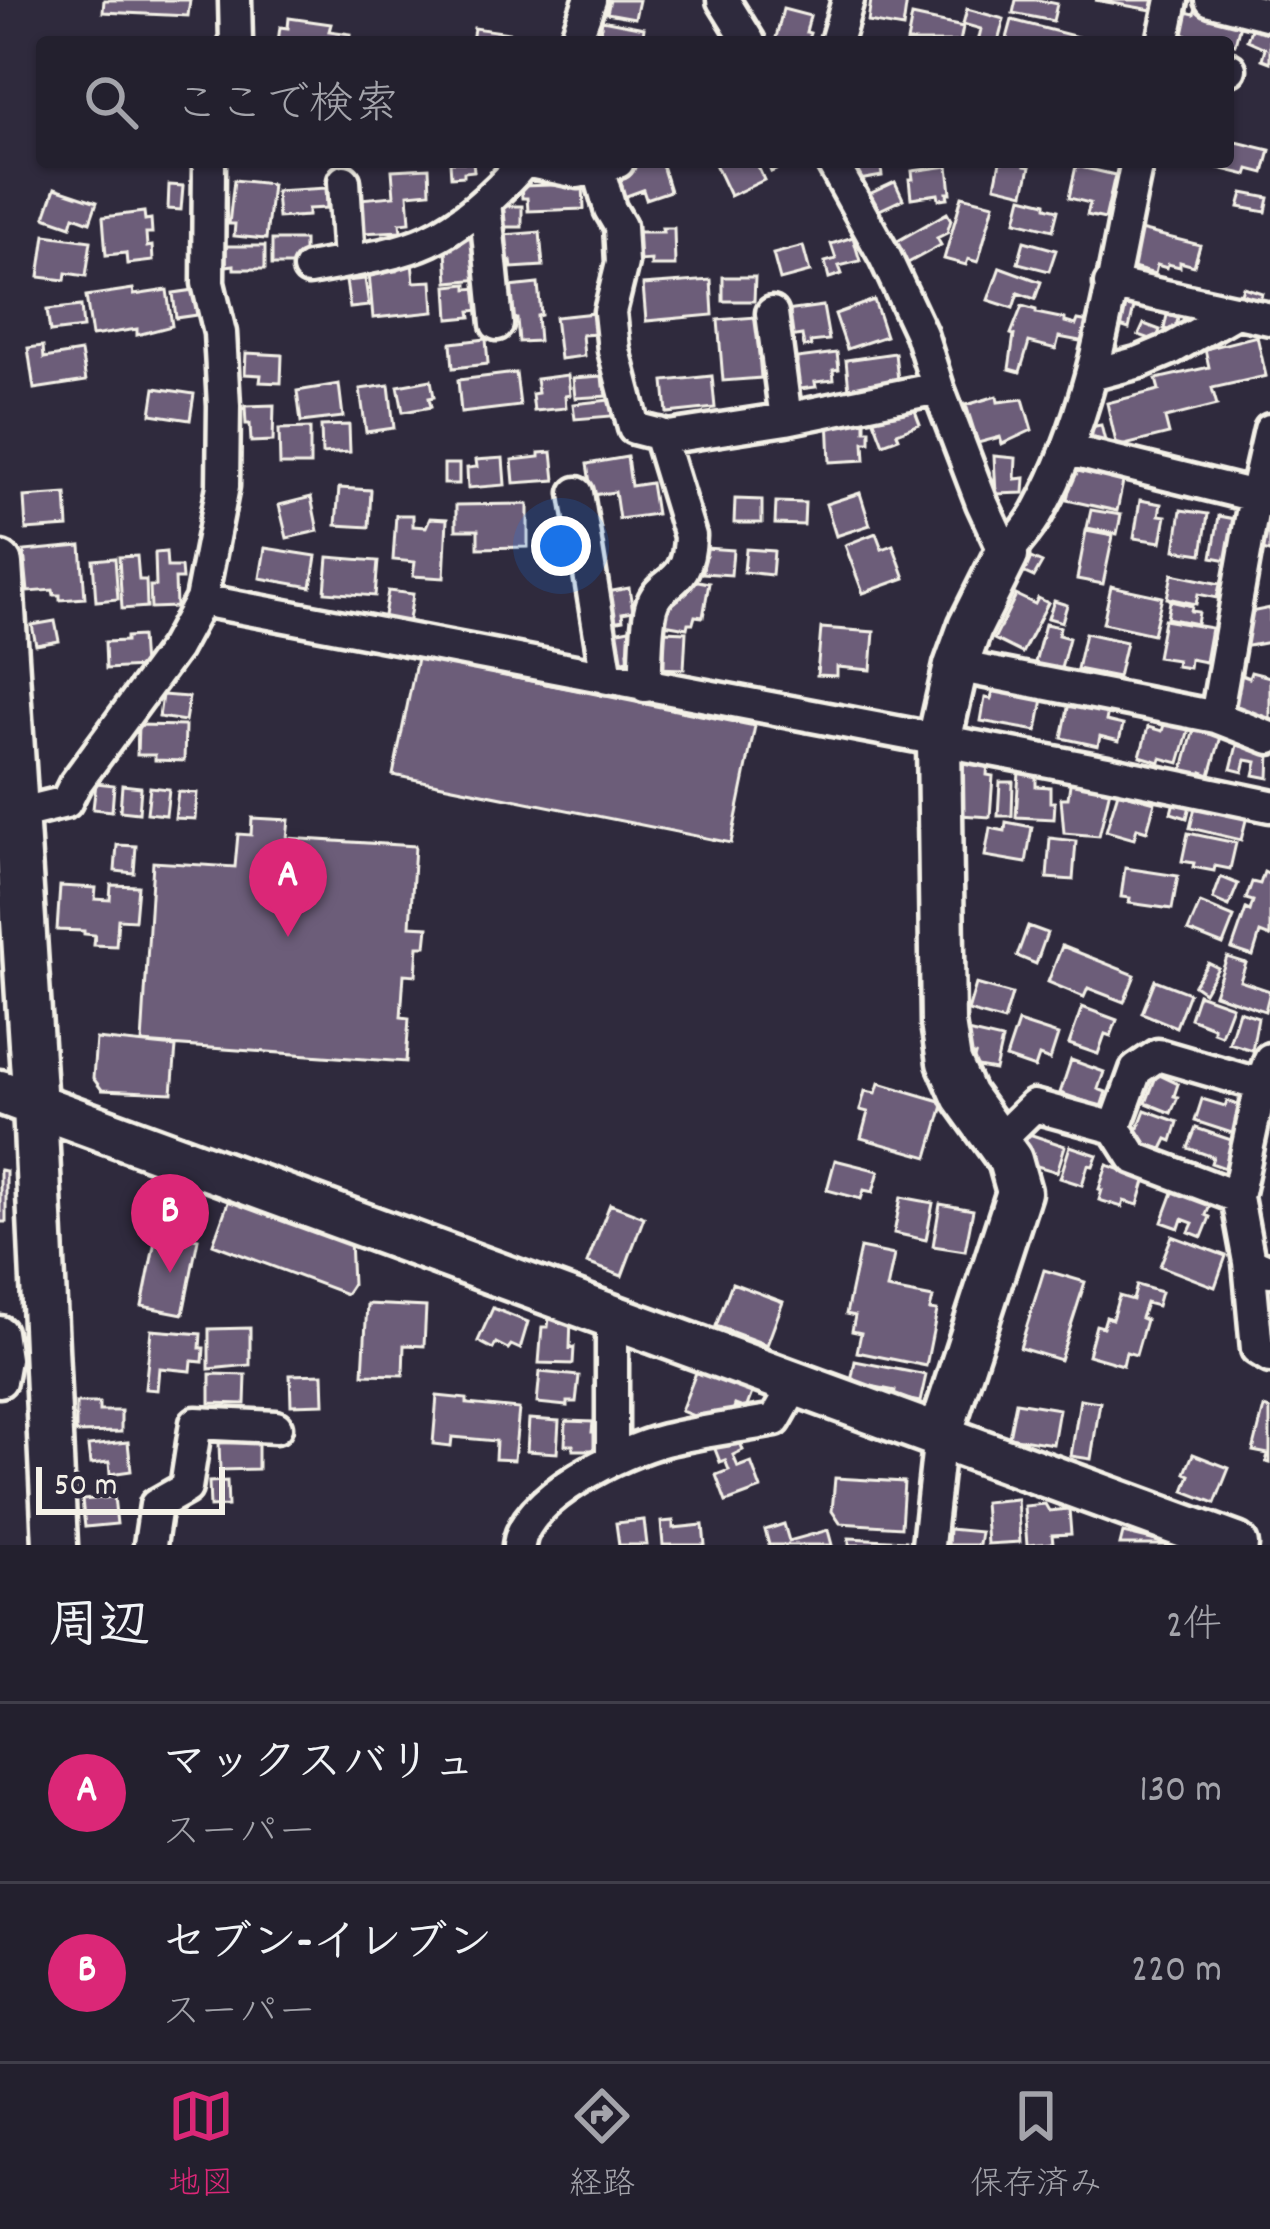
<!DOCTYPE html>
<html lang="ja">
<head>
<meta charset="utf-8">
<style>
	body { margin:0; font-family:Dekko,"Klee One",sans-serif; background:#2f2d3a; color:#f1f3f6 }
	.scale { position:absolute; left:36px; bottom:30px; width:189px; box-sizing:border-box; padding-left:12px; border:6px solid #f4f1e8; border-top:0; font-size:33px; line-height:42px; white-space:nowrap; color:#f4f1e8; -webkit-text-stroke:9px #2f2a3d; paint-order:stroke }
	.you { position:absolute; left:561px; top:546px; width:42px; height:42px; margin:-30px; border:9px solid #fff; border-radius:50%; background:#1a73e8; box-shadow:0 0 0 18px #1a73e833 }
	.badge { display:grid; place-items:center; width:78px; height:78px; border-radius:50%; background:#db2777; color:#fff; font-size:39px; font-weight:700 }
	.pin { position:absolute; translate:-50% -99px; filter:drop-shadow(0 3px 6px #0008) }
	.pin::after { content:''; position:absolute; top:63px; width:42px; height:36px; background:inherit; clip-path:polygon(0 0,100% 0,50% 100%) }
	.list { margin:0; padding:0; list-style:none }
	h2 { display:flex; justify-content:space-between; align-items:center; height:156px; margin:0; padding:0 48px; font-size:51px }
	h2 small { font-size:39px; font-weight:400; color:#a3a3aa }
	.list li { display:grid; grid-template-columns:78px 1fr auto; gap:36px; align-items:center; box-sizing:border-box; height:180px; padding:0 48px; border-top:3px solid #403e4a }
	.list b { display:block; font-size:45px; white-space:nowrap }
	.list p { margin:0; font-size:39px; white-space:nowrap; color:#a3a3aa }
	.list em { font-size:39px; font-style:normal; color:#a3a3aa }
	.icon { flex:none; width:66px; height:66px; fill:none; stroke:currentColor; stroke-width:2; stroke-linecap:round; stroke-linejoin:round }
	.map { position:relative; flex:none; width:1270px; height:1545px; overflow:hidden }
	.search { position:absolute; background:#23202e; box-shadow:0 3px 9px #0004; left:36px; right:36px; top:36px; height:132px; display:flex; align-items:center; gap:30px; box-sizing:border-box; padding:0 42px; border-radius:12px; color:#a3a3aa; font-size:45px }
	.sheet { height:516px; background:#23202e }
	nav { display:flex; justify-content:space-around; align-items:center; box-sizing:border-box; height:168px; border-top:3px solid #403e4a; background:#23202e; font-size:33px; color:#a3a3aa }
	nav a { display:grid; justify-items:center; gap:6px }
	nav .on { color:#db2777 }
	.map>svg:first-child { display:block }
	.building { fill:#6c5d79; stroke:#f4f1e8; stroke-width:3 }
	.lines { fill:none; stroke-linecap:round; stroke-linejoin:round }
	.street-casing { stroke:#f4f1e8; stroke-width:39 }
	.secondary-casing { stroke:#f4f1e8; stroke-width:51 }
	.street { stroke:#2f2a3d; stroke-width:30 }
	.secondary { stroke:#2f2a3d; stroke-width:42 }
</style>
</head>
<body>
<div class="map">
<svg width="1270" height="1545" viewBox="0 0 1270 1545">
	<rect width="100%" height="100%" fill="#2f2a3d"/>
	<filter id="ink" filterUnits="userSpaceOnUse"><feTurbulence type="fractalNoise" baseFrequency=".00833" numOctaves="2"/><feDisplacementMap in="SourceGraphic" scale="24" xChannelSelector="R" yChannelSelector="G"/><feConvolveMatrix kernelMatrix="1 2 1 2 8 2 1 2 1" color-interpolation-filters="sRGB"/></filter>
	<g filter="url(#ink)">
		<!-- building -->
		<path class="building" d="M104 0H190L188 16 103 12Z
			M610 0H639L635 18 607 13Z
			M871 0H907L903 28 868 22Z
			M1016 0H1038L1057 4 1053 21 1013 13Z
			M1095 0H1154L1152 10Z
			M1196 8 1241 20 1235 44 1230 42V53L1228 42H1188L1189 36 1176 32 1182 11 1194 14Z
			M783 9 810 16 806 32 810 33 807 42H775Z
			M967 9 1004 19 998 42H978L981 29 963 24Z
			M912 16 963 27 960 42H907Z
			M289 18 331 24 329 31 351 34 350 42H278L280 27 288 28Z
			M602 20 644 28 642 42 599 40Z
			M1012 20 1078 37 1077 42H1006Z
			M1253 24 1270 29V62L1262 59 1265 48 1247 40Z
			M474 28 543 38V42H472Z
			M1228 140 1270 150 1264 173 1249 169 1247 175 1218 168 1220 162H1228Z
			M450 162H473L474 171 464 172V176L451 177Z
			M643 162H661L670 191 646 199 643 190 621 198 612 172Z
			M714 162H756L764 180 730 196Z
			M767 162H805L794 167 792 163 771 172Z
			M856 162H894L895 166 881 168 882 176 859 180Z
			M1000 162H1026L1025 166 1030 167 1024 193 995 186Z
			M948 166 951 193H947L948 198 939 199 938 194 911 198 909 179H913L912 171Z
			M1076 166 1115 175 1105 219 1087 215 1090 203 1069 198Z
			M429 168 430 192 408 194 410 222 400 223 401 231 361 233 359 199 394 196 392 170Z
			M234 180 272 184 266 239 234 236 235 224H229Z
			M895 182 903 199 873 213 865 196Z
			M583 184 584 209 528 211 527 198H522L521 186Z
			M169 185 183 186 181 210 168 209Z
			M55 188 97 202 90 222 74 216 71 226 45 217Z
			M326 188 327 208 308 209V216L278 218 276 191Z
			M1243 193 1269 198 1266 212 1239 207Z
			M962 196 994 204 978 262 968 259 966 265 944 259Z
			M1022 197 1046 203V207L1058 210 1053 230 1016 221Z
			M503 206H522V227H504Z
			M144 212 145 220 151 219 152 233H146L147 247 152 246 153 261 127 264 126 253 106 255 103 217Z
			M947 213 951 220 947 233 937 238 941 245 906 264 894 243Z
			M662 228H674L675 266H651V260L638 261 635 232H663Z
			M1136 229 1200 245 1194 266 1180 262V267L1168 264 1167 268 1157 265 1155 274 1126 266Z
			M479 232 482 279 448 282 446 250 452 249 451 243H456L458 239 463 238V233Z
			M540 232 543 266 512 268 511 261 505 262 503 235Z
			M45 235 91 241 86 276 66 273 65 280 39 277Z
			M853 237 860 261 839 266 842 274 829 278 825 262 836 259 831 244Z
			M272 240H304V265H272Z
			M1024 241 1056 250 1049 271 1018 263Z
			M226 246H265V269H234V265L226 266Z
			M803 246 810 272 780 280 773 254Z
			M412 263 414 282 432 281 434 312 373 318 369 273 396 271 395 265Z
			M1000 267 1041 282 1035 299 1018 293 1013 308 988 300Z
			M723 277H755L754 301H723Z
			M365 279 369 306 350 308 346 281Z
			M711 280 713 315 646 321 643 285Z
			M467 284V289L480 288 481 310 470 311 471 317 449 319 447 286Z
			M538 284 541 315 537 316 539 341 519 342 517 319H511L509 287Z
			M1243 287 1262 293 1259 304 1239 300Z
			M133 289 134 295 167 290 172 326 137 335V329L92 336 86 296Z
			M194 290 197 315 176 318 173 293Z
			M874 300 886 336 847 349 835 314Z
			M1125 305 1134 307 1129 329 1120 326Z
			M81 306 83 328 50 332 47 310Z
			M823 306 829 340 810 342 811 346 804 347 802 335 789 337 786 311Z
			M1022 306 1036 310V313L1065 319V322L1076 325 1078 320 1089 322 1085 342 1059 337 1056 349 1029 342 1020 372 1009 369 1014 335 1011 334Z
			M595 313 597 334 582 335 584 356 560 359 555 317Z
			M1167 315 1178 318 1175 332 1164 329Z
			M756 317 761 378 723 381 718 320Z
			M1144 324 1160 330 1156 341 1139 335Z
			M1257 336 1266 376 1212 388 1217 405 1165 418 1169 434 1117 447 1107 403 1159 390 1156 379 1209 367 1205 349Z
			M486 339 488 364 453 368 451 343Z
			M43 346 44 358 81 352 86 381 34 389 28 348Z
			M246 353 282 355 281 383 260 382 261 375 245 374Z
			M837 353 839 369 833 370 834 380 815 382 816 387 792 390 789 363 797 362V358Z
			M895 353 899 389 884 385 849 390 846 360Z
			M516 373 520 406 461 413 458 380Z
			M568 375 570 395 565 396 566 408 534 411 532 394 538 393 536 379Z
			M602 376 603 386 608 385 609 396 575 398 573 378Z
			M712 376 715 408 667 413 664 381Z
			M431 380 434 397 429 398 431 407 403 412 398 386Z
			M339 384 343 417 301 422 297 391Z
			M389 385 394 428 366 432 360 389Z
			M155 388 194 394 190 420 151 414Z
			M997 396 998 402 1023 399 1032 430 1002 444 1000 437 978 443 966 405Z
			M610 400 612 416 575 419 573 404Z
			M911 400 920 424 897 433 899 438 883 444 872 415Z
			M274 405 273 441 251 442 250 424H246L245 406Z
			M865 416V430H870V442H864L865 460 830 462 828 417Z
			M349 425 350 452 322 454 321 426Z
			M1101 425 1107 449 1096 451 1090 427Z
			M310 428V465H280L279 429Z
			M552 452 555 480 514 483 512 460 539 457V453Z
			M994 456 1016 458 1015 479 1025 478 1024 493 996 494Z
			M627 457 631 486 651 483 656 514 619 519 615 492 592 495 587 464Z
			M503 458 505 485 468 488 467 468 477 467 476 460Z
			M444 464H459V484H444Z
			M1073 467 1124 477 1117 511 1067 500Z
			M339 488 371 490 369 527 336 525Z
			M860 493 870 525 836 536 826 504Z
			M66 494 68 527 26 530 24 497Z
			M311 497 318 531 287 538 279 505Z
			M735 499 762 500V523H734Z
			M1140 500 1161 504 1159 515 1166 516 1161 542 1134 538Z
			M776 502 805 503 804 525 775 524Z
			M528 504V547L478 548V530H456V505Z
			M1266 508 1270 509V552L1256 548Z
			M1091 510 1121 515 1117 534 1087 528Z
			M1181 510 1208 514 1202 554 1175 550Z
			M396 515H413V526L426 527 430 518 447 519 444 578 413 576 415 562 393 560Z
			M1219 516 1240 520 1233 561 1212 557Z
			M1086 531 1113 536 1103 584 1077 579Z
			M876 533 882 549 893 545 905 578 863 593 845 545Z
			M81 546 85 598 60 600V595H54L53 590 28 592 24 551Z
			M265 548 316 556 311 587 260 578Z
			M705 548 733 550 731 575 703 573Z
			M746 549 774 551 772 575 744 572Z
			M166 552 167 567H181L182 579H175L176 607 151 608 150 586H156L155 553Z
			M137 556 139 580H146L147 607 122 609 119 557Z
			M328 557 378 561 375 596 325 592Z
			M115 558 118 599 96 601 93 560Z
			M1031 558 1042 563 1034 577 1023 572Z
			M1172 574 1220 584 1217 598 1198 594 1196 604 1167 598Z
			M687 579 709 583 703 617 695 616 693 623H688L687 628 664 624 669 598 678 599 680 585Z
			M1111 586 1162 597 1153 634 1103 623Z
			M629 588 633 611 622 613 623 620 613 622 602 593Z
			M388 591 413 594 408 626 383 622Z
			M1016 595 1035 604 1038 598 1048 603 1022 653 994 639Z
			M1054 601 1067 605 1062 622 1048 618Z
			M1170 601 1192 606 1191 611 1199 612 1197 624 1167 618Z
			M1270 608V642L1243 647 1236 615Z
			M1164 620 1211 628 1205 662 1190 659 1189 668 1176 666 1177 660 1157 657Z
			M55 621 59 641 36 645 32 625Z
			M1045 624 1060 627 1058 635 1069 638 1058 680 1032 674Z
			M634 628 639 650 628 652 629 659 619 661 609 633Z
			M821 628 874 632 871 670 837 667V676L817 675Z
			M663 631 686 632 684 669 655 668 657 635H663Z
			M1085 633 1126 642 1118 677 1077 669Z
			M141 636 143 667 106 669 105 642 126 641V637Z
			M417 658 755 726 731 843 393 775Z
			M1233 672 1249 678 1251 672 1270 677V721L1222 706Z
			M993 690 1043 699 1037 731 981 721 985 698 991 699Z
			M162 695 189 697 185 721 159 717Z
			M1069 703 1108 711 1106 721 1123 725 1119 741 1100 736 1098 746 1062 738Z
			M1165 722 1189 729 1179 763 1161 758 1160 762 1140 756 1148 727 1162 731Z
			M138 725 185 726 184 761 155 760V755H137Z
			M1195 725 1222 733 1210 775 1202 772 1201 777 1195 775 1192 784 1180 780Z
			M1237 745 1270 753 1269 778 1254 775 1257 762 1246 760 1243 772 1231 769Z
			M964 759 988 761 987 775 993 776 990 817 960 815Z
			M1072 770 1112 781 1099 836 1064 833 1061 798H1068Z
			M1019 772 1036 773V786L1050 787V802H1055L1054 819 1016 817Z
			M1000 782H1013L1012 816H998Z
			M96 783 114 785 112 811 93 809Z
			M122 785 141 787 139 813 120 811Z
			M150 787 169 789 166 815 147 813Z
			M178 792 197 793 195 819 175 818Z
			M1118 792 1155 802 1147 831 1137 828 1134 839 1106 831Z
			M1176 794 1192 797 1187 818 1171 813Z
			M1197 799 1248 812 1241 840 1190 828Z
			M252 818 289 820 287 838 415 846 410 926 428 927 426 946H418L416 975 404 974 401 1017 409 1018 406 1062 142 1043 153 862 235 867 238 834 251 835Z
			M1006 822 1032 827 1026 863 985 856 990 828 1005 831Z
			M1188 833 1236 843 1230 869 1215 866 1214 871 1193 867 1194 863 1182 861Z
			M1050 838 1076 841 1073 880 1047 878Z
			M117 845 136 846 134 873 115 871Z
			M1125 868 1178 876 1172 909 1129 903 1130 898 1121 897Z
			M1264 872 1270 875V937L1260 933 1253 956 1232 949 1246 909 1250 911 1253 901 1246 899 1252 882 1260 884Z
			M1221 877 1238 884 1229 906 1213 899Z
			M111 885 138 886 135 920 118 919 116 946 94 945 95 935 84 934V931L57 930 60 886 96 888 95 899 110 900Z
			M1200 903 1234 917 1223 945 1188 931Z
			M1028 926 1047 933 1036 964 1017 956Z
			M1062 946 1135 975 1124 1002 1088 988 1084 997 1048 982Z
			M1227 957 1246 963 1240 981 1270 991 1265 1011 1214 994Z
			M1208 963 1218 968 1204 992 1194 985Z
			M1155 980 1189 993 1176 1027 1142 1013Z
			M976 984 1012 994 1004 1021 968 1011Z
			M1198 994 1232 1006 1221 1035 1213 1032V1027L1190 1018Z
			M1082 1007 1117 1020 1111 1036 1105 1034 1098 1054 1069 1044Z
			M1239 1011 1258 1017 1252 1050 1229 1043Z
			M1018 1022 1058 1035 1050 1060 1039 1056 1035 1068 1006 1058Z
			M963 1031 1002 1040 995 1070 972 1066 975 1055 958 1051Z
			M96 1039 176 1047 172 1093 102 1090 93 1078Z
			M1071 1060 1104 1072 1098 1089 1106 1092 1101 1107 1060 1093Z
			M1157 1074 1178 1084 1174 1096 1178 1097 1171 1113 1146 1103Z
			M879 1083 944 1102 928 1157 861 1138 868 1112 860 1110 865 1091 876 1093Z
			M1202 1099 1225 1106 1227 1101 1247 1108 1238 1135 1195 1121Z
			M1145 1110 1178 1122 1172 1141 1167 1139 1162 1149 1140 1144 1135 1136Z
			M1196 1128 1234 1141 1225 1168 1211 1163 1213 1157 1188 1148Z
			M1023 1132 1065 1146 1057 1172 1027 1163 1019 1141Z
			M1070 1146 1097 1155 1093 1166 1088 1165 1082 1185 1060 1178Z
			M835 1160 879 1171 873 1192 864 1190 861 1199 827 1190Z
			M1107 1165 1146 1178 1138 1205 1124 1201 1122 1207 1099 1200 1102 1190 1099 1189Z
			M0 1170 6 1171V1222H0Z
			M1175 1187 1212 1201 1206 1215 1210 1217 1202 1237 1189 1232 1193 1223 1182 1219 1179 1228 1162 1222Z
			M231 1194 350 1239 352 1285 346 1294 213 1244Z
			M901 1197 933 1203 926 1240 894 1233Z
			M610 1204 644 1217 622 1276 587 1263Z
			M940 1204 973 1210 965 1251 933 1246Z
			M157 1231 198 1239 183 1314 142 1306Z
			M1172 1236 1226 1256 1215 1287 1160 1266Z
			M860 1248 894 1255 887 1289 933 1298 930 1310 937 1311 926 1366 857 1352 861 1333 852 1331 855 1316 846 1314Z
			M1044 1270 1085 1282 1060 1360 1020 1348Z
			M732 1283 783 1302 767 1345 716 1326Z
			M1137 1285 1161 1292 1157 1306 1146 1303 1141 1318 1146 1320 1136 1355 1126 1352 1123 1365 1088 1355 1096 1325 1103 1327 1106 1317 1112 1319 1119 1296 1133 1300Z
			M367 1304 426 1307 424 1346 404 1345 403 1375 363 1374Z
			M493 1308 528 1322 520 1349 511 1345 508 1349 496 1343 493 1349 478 1341Z
			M554 1314 571 1316 570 1348 574 1347 573 1364 539 1363 542 1327H548L549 1318H555Z
			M250 1328V1365L209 1369V1329Z
			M151 1330 201 1334 200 1348H204L203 1362 192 1361 191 1371 159 1368 157 1390 145 1389Z
			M855 1361 926 1375 920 1402 894 1397 895 1391 851 1382Z
			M699 1365 755 1385 746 1409 735 1405 731 1417 706 1421 681 1411Z
			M540 1372 579 1376 576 1402H567V1406L537 1403Z
			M210 1374 246 1375 245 1404 210 1403Z
			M323 1374 324 1404 291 1405 290 1375Z
			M437 1396 467 1399V1404L519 1409 514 1460 495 1459 496 1441 452 1437 451 1446 433 1444Z
			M1080 1399 1100 1402 1091 1459 1071 1456Z
			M1016 1402 1059 1409 1053 1444 1009 1437Z
			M76 1403H99V1411H121V1432L76 1433Z
			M1264 1408 1270 1410V1463L1266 1462 1268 1454 1253 1451Z
			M529 1419 559 1421 557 1453 527 1451Z
			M566 1421 593 1422 592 1432H600V1450H573V1445H565Z
			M737 1435 743 1450 733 1455 738 1467 751 1462 761 1489 726 1502 716 1475 729 1470 725 1460 720 1462 713 1444Z
			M128 1442 131 1471 110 1474 109 1462 90 1464 88 1446Z
			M258 1442V1469L220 1470 219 1443Z
			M1193 1454 1229 1468 1215 1503 1184 1491 1190 1475 1185 1473Z
			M835 1478 904 1482 901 1527 840 1523 832 1511Z
			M227 1481 228 1506 210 1507 209 1482Z
			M114 1497 117 1524 85 1527 82 1500Z
			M1017 1499 1020 1542 987 1544 984 1502Z
			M1045 1504 1049 1511 1069 1509 1071 1534 1052 1535 1053 1543 1027 1545 1024 1506Z
			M644 1520 647 1545H619L616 1523Z
			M673 1521V1528L703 1525 705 1545H663L661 1522Z
			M784 1524 789 1541 828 1530 832 1545H769L765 1530Z
			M949 1529 981 1532 979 1545H948Z
			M1123 1533 1173 1545H1120Z
			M849 1538 906 1541V1545H849Z"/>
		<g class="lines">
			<defs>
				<path id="street" d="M235 0 236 42
					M723 0 749 42
					M1211 0 1270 15
					M575 42 590 0
					M836 42 848 0
					M1163 42 1172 0
					M1228 68 1230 69
					M530 162 578 172 618 162
					M832 162 885 257 921 334 938 388 982 503 1006 555C1017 540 1031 526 1039 510 1096 407 1112 276 1137 162
					M598 167 610 209 620 226 622 263 610 312 614 350 634 428 669 437 786 419 938 388
					M344 181 349 261
					M485 202 497 324
					M309 269C348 261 392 257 429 240 465 223 498 192 524 162
					M1110 284 1270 319
					M772 313 786 419
					M1091 375 1140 362 1171 349 1237 311
					M1270 430 1255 496 1216 717 1270 738
					M1068 450 1255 496
					M577 493 607 678
					M201 600 1107 772 1270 806
					M956 666 1216 717
					M645 686C647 661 645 632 651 608 659 577 689 590 690 536L659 434
					M17 814 66 802 75 784 175 648 201 600 223 486 224 406 220 333 208 283 209 162
					M1270 1059 1261 1085 1237 1197 1249 1262 1270 1271
					M997 1142 1034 1106 1115 1128
					M1237 1197 1134 1158 1115 1128 1136 1070 1158 1055 1261 1085
					M1249 1262 1257 1349 1270 1357
					M0 1332 4 1359 0 1381
					M612 1460V1317
					M150 1545 156 1505 186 1488 196 1423 276 1427
					M519 1545C525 1497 622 1451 665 1440 701 1431 739 1427 775 1420L795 1385
					M928 1545 940 1435"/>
				<path id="secondary" d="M0 564 35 1106 55 1545
					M0 1092 1236 1545
					M940 1435 1019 1192 1010 1160 964 1096 949 1062 943 1023 939 741 956 666 970 627 1006 555"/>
			</defs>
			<!-- street casing -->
			<use href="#street" class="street-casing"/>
			<!-- secondary casing -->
			<use href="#secondary" class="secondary-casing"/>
			<!-- street -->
			<use href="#street" class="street"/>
			<!-- secondary -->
			<use href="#secondary" class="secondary"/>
		</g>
	</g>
</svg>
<div class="scale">50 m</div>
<div class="you"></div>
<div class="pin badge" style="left:288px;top:937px">A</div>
<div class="pin badge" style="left:170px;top:1273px">B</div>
<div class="search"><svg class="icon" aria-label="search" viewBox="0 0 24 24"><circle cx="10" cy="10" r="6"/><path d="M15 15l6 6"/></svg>ここで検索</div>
</div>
<section class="sheet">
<h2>周辺<small>2件</small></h2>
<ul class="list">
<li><span class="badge">A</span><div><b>マックスバリュ</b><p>スーパー</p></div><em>130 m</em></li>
<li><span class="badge">B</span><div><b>セブン-イレブン</b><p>スーパー</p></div><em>220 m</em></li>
</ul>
</section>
<nav>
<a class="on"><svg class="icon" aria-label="map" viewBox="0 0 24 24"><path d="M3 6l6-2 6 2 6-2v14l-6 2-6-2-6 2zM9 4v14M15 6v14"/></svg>地図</a>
<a><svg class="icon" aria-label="directions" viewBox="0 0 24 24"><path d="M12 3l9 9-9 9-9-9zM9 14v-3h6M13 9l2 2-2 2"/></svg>経路</a>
<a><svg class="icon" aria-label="saved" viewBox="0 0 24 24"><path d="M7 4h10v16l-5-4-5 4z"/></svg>保存済み</a>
</nav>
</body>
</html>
